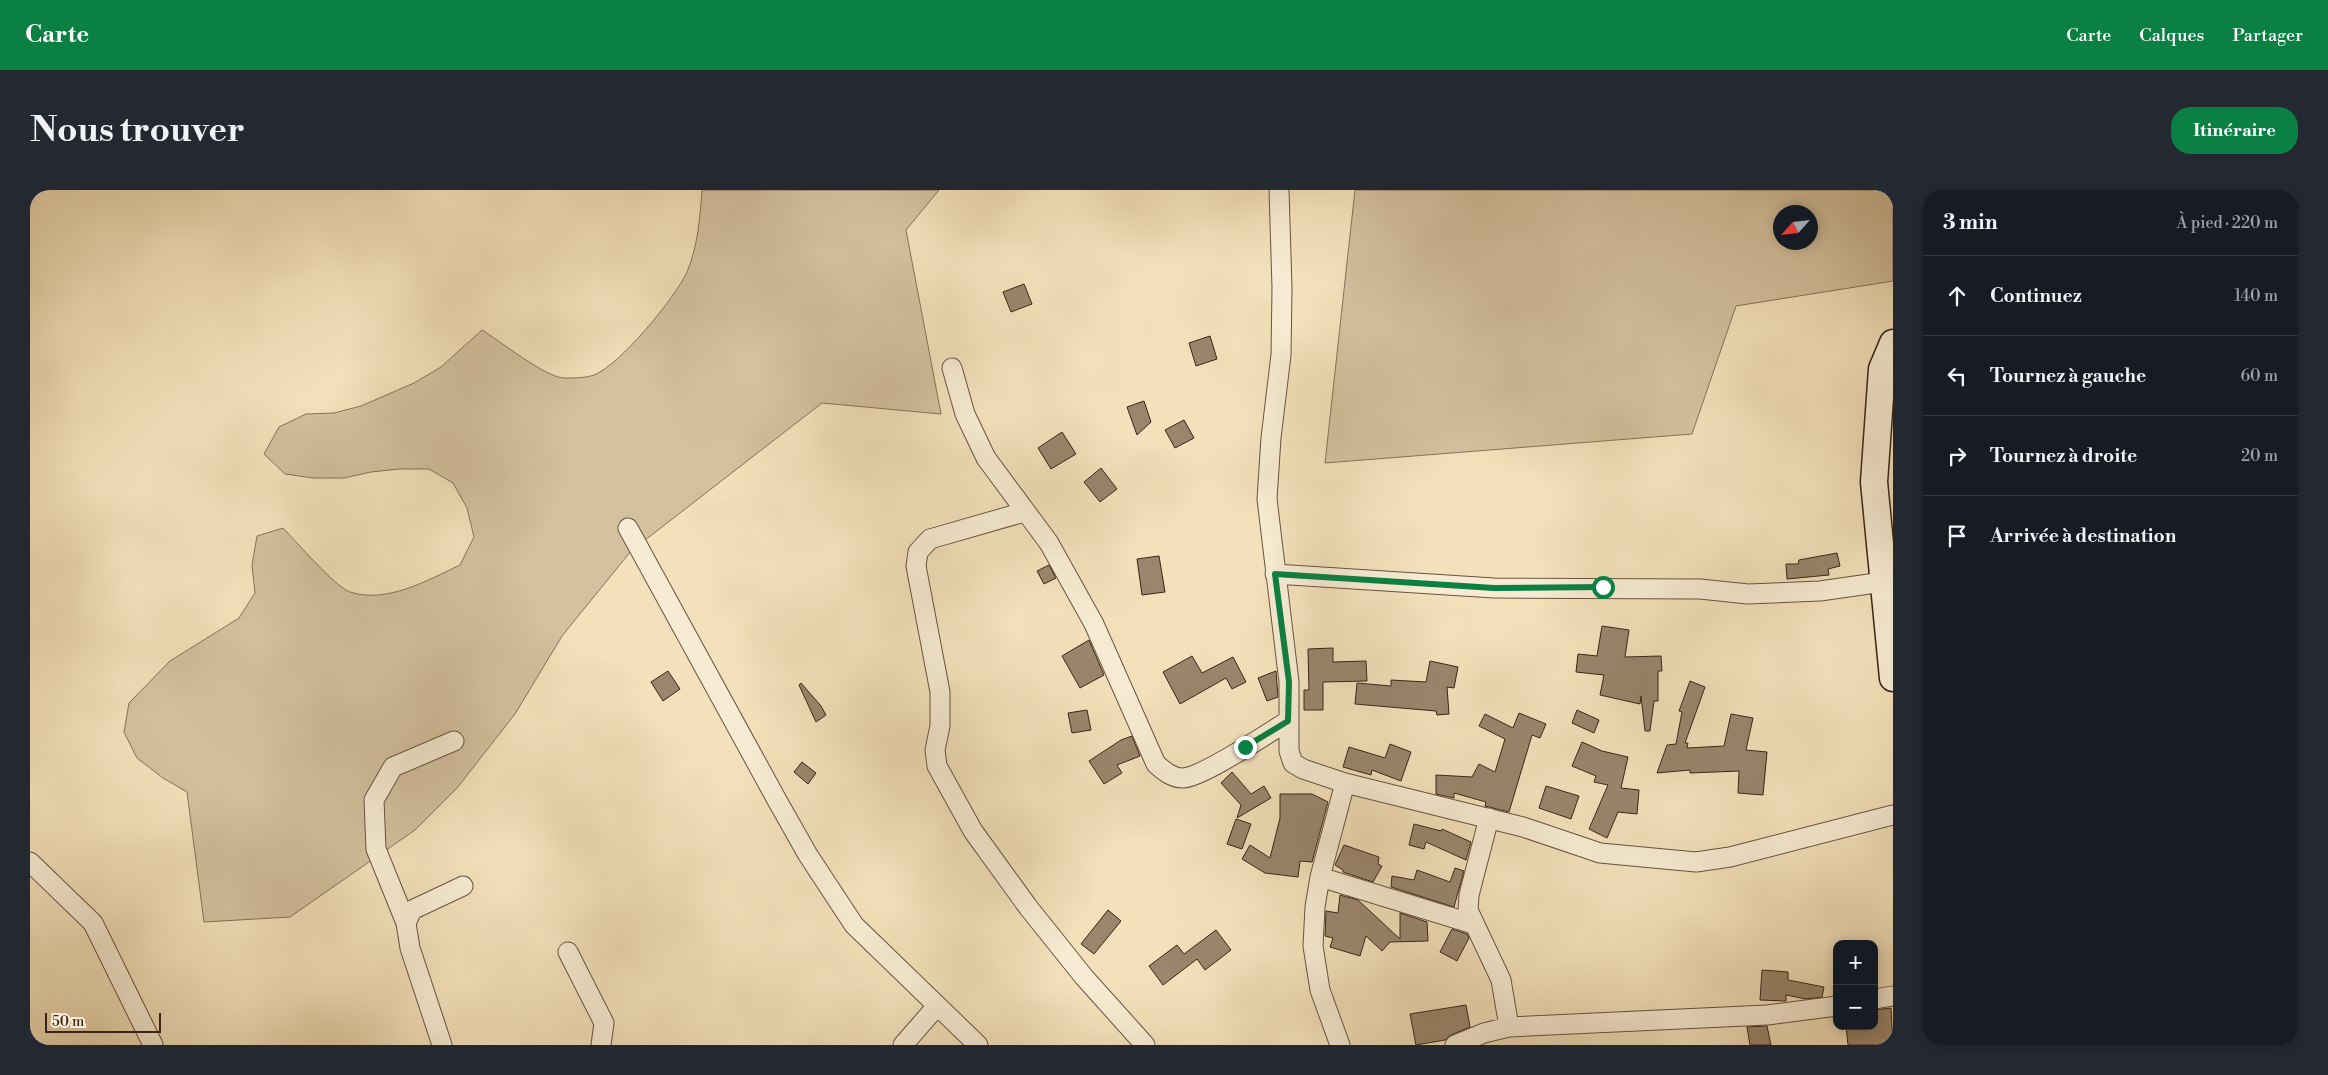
<!DOCTYPE html>
<html lang="fr">
<head>
<meta charset="utf-8">
<style>
	body { margin:0; font-family:"Libre Bodoni",serif; background:#242831; color:#f1f3f6 }
	.controls { position:absolute; right:15px; bottom:15px; display:grid; overflow:hidden; border-radius:10px; box-shadow:0 2px 12px #0003 }
	.controls button { width:45px; height:45px; display:grid; place-items:center; padding:0; border:0; border-bottom:1px solid #363941; background:#171b24; color:#f1f3f6; font:25px sans-serif }
	.compass { position:absolute; left:1743px; top:15px; width:45px; height:45px; border-radius:50%; background:#171b24; box-shadow:0 2px 12px #0003; rotate:243deg }
	.scale { position:absolute; left:15px; bottom:12px; width:116px; box-sizing:border-box; padding-left:5px; border:2px solid #3a2418; border-top:0; font-size:14px; line-height:18px; white-space:nowrap; color:#3a2418; -webkit-text-stroke:4px #f7ecd3; paint-order:stroke }
	.stop { position:absolute; width:15px; height:15px; margin:-11px; border:4px solid #0b8043; border-radius:50%; background:#fff }
	.stop.end { background:#0b8043; border-color:#fff; box-shadow:0 1px 5px #0008 }
	.list { margin:0; padding:0; list-style:none }
	h2 { display:flex; justify-content:space-between; align-items:center; height:65px; margin:0; padding:0 20px; font-size:21px }
	h2 small { font-size:16px; font-weight:400; color:#9ea1a6 }
	.list li { display:grid; grid-template-columns:32px 1fr auto; gap:15px; align-items:center; box-sizing:border-box; height:80px; padding:0 20px; border-top:1px solid #363941 }
	.list b { display:block; font-size:19px; white-space:nowrap }
	.list em { font-size:16px; font-style:normal; color:#9ea1a6 }
	.icon { flex:none; width:28px; height:28px; fill:none; stroke:currentColor; stroke-width:2; stroke-linecap:round; stroke-linejoin:round }
	.map { position:relative; flex:none; width:1863px; height:855px; overflow:hidden; border-radius:20px }
	header { display:flex; align-items:center; gap:30px; box-sizing:border-box; height:70px; padding:0 25px; background:#0b8043; color:#fff }
	header strong { font-size:24px }
	nav { display:flex; gap:28px; margin-inline-start:auto; font-size:18px }
	.intro { display:flex; align-items:center; justify-content:space-between; box-sizing:border-box; height:120px; padding:0 30px }
	h1 { margin:0; font-size:35px }
	.button { padding:12px 22px; border-radius:20px; background:#0b8043; color:#fff; font-size:18px; font-weight:700 }
	main { display:flex; gap:30px; padding:0 30px }
	aside { flex:1; background:#171b24; border-radius:20px; box-shadow:0 2px 12px #0003 }
	.map>svg:first-child { display:block }
	.green { fill:#d4c19f; stroke:#87725c; fill-rule:evenodd }
	.building { fill:#9a866d; stroke:#3a2418 }
	.lines { fill:none; stroke-linecap:round; stroke-linejoin:round }
	.street-casing { stroke:#685341; stroke-width:21 }
	.secondary-casing { stroke:#3a2418; stroke-width:29 }
	.street { stroke:#f7ecd3; stroke-width:19 }
	.secondary { stroke:#f7ecd3; stroke-width:26 }
	.route { stroke:#0b8043; stroke-width:6 }
</style>
</head>
<body>
<header>
<strong>Carte</strong>
<nav><a>Carte</a><a>Calques</a><a>Partager</a></nav>
</header>
<div class="intro"><h1>Nous trouver</h1><a class="button">Itinéraire</a></div>
<main>
<div class="map">
<svg width="1863" height="855" viewBox="0 0 1863 855">
	<rect width="100%" height="100%" fill="#f3e1bb"/>
	<filter id="stains"><feTurbulence type="fractalNoise" baseFrequency=".004" numOctaves="4"/><feColorMatrix values="0 0 0 0 .2 0 0 0 0 .09 0 0 0 0 .02 0 0 0 .5 -.17"/></filter>
	<radialGradient id="worn" r=".72"><stop offset=".6" stop-color="#630" stop-opacity="0"/><stop offset="1" stop-color="#630" stop-opacity=".3"/></radialGradient>
	<!-- green -->
	<path class="green" d="M672 0H909L876 40 911 224 792 213 601 361 532 446 485 524 427 598 385 640 260 727 174 732 157 602 133 588 107 568 94 542 99 513 140 471 209 428 225 403 222 375 227 346 253 338C267 352 304 396 320 402 357 414 398 390 430 375L444 347 437 318 423 293 399 279H369L341 282 314 288H283L255 284 234 264 249 237 276 224 304 223 331 216 384 193 411 177 452 140C470 151 515 187 534 188 542 188 556 188 564 185 590 175 645 108 657 82 668 56 670 27 672 0Z
		M1325 0H1863V91L1706 116 1662 244 1295 273ZM1750 22H1780V52H1750Z"/>
	<!-- building -->
	<path class="building" d="M994 94 1002 114 981 122 973 102Z
		M1180 146 1187 169 1166 176 1159 153Z
		M1114 211 1121 232 1107 245 1097 217Z
		M1154 230 1164 248 1145 258 1135 240Z
		M1032 242 1046 264 1021 279 1008 258Z
		M1071 278 1087 299 1070 312 1054 292Z
		M1807 363 1810 376 1798 379 1799 385 1757 389 1756 374H1768L1769 370Z
		M1129 366 1135 402 1112 405 1107 369Z
		M1019 375 1026 388 1014 394 1007 381Z
		M1572 436 1599 440 1595 467 1631 466 1632 481H1628V511H1624L1620 541H1615L1611 506 1610 514 1570 505 1574 485 1546 482 1548 464 1567 466Z
		M1059 450 1074 485 1050 498 1032 466Z
		M1303 458V472L1336 471 1337 491 1293 492V520H1274V500H1279L1278 459Z
		M1162 466 1172 483 1203 467 1216 492 1202 499 1196 488 1150 514 1133 482Z
		M1400 471 1428 477 1424 498 1417 497 1419 524 1407 525 1406 521 1325 514 1327 493 1361 496V490L1396 492Z
		M638 481 650 499 633 511 621 492Z
		M1246 481 1248 507 1237 511 1228 488Z
		M1660 491 1675 497 1655 553H1658L1657 558 1694 556 1701 524 1723 528 1716 560 1737 562 1733 605 1708 603 1709 581 1660 583V580L1627 583 1637 555 1646 554 1652 522 1649 521Z
		M771 493 791 516 796 525 786 532 769 495Z
		M1057 520 1061 540 1042 543 1038 523Z
		M1547 520 1569 530 1564 543 1542 533Z
		M1489 523 1516 534 1510 548 1502 545 1479 622 1455 616 1456 612 1424 603V608L1406 604V585L1442 587 1449 574 1465 582 1475 549 1449 536 1455 524 1483 538Z
		M1102 546 1110 566 1087 575 1092 583 1074 594 1059 571 1091 550Z
		M1552 552 1572 561 1598 567 1591 598 1609 600 1607 624 1588 622 1577 648 1559 639 1578 595 1564 592 1566 586 1542 576Z
		M1360 554 1381 562 1371 591 1342 580 1341 585 1313 577 1319 557 1355 568Z
		M772 572 786 583 778 594 764 582Z
		M1202 582 1221 604 1234 596 1241 608 1207 628 1211 615 1191 593Z
		M1516 596 1549 606 1541 629 1509 618Z
		M1250 604H1282L1298 612 1282 672 1270 671 1268 687 1235 683 1212 669 1220 655 1240 668 1250 628Z
		M1206 629 1221 634 1212 659 1197 654Z
		M1384 634 1411 641 1412 639 1441 652 1436 670 1396 652 1394 659 1379 655Z
		M1314 655 1349 667 1348 674 1352 676 1343 692 1313 682V680L1305 675Z
		M1425 678 1434 681 1424 717 1361 697 1362 686 1384 690 1387 680 1420 692Z
		M1310 705 1328 710 1370 749V723L1397 732 1398 751 1360 752 1352 761 1336 746 1330 766 1300 757 1303 748 1295 746 1296 721 1308 723Z
		M1078 720 1091 731 1064 764 1051 754Z
		M1422 739 1437 744 1439 748 1427 771 1410 762Z
		M1186 740 1201 760 1175 780 1167 769 1133 795 1119 776 1147 755 1154 764Z
		M1732 780 1758 782V790L1794 797 1792 807 1776 809 1756 805V811L1730 810Z
		M1436 815 1440 837 1421 845 1415 850 1386 855 1380 824Z
		M1861 818 1863 855H1818L1816 836H1844V820Z
		M1737 836 1741 855H1720L1717 837Z"/>
	<g class="lines">
		<defs>
			<path id="street" d="M1249 0 1252 98 1251 165 1241 248 1237 309 1259 492V561L1263 573 1273 579 1315 593 1493 637 1570 663 1666 672 1700 667 1863 625
				M922 178 935 224 956 268 1019 353 1064 434 1126 574C1134 581 1142 588 1153 588 1173 587 1238 543 1258 531
				M994 322 900 349 888 362 886 376 910 502V536L905 560 907 576 943 641 998 717 1054 787 1115 855
				M598 338 748 612 778 665 824 735 948 855
				M1245 384 1464 398 1670 399 1718 404 1790 401 1853 392
				M1459 628 1439 705 1438 720 1471 790 1479 837
				M0 672 63 733 123 855
				M1290 687 1443 734
				M376 733 346 659 344 610 363 577 424 551
				M538 762 574 833 571 855
				M1844 809 1863 806
				M412 855 380 758 376 733 382 720 433 696
				M873 855 907 816
				M1310 855 1290 800 1283 756 1285 717 1290 687 1315 593
				M1425 855 1454 843 1479 837 1737 825 1807 816"/>
			<path id="secondary" d="M1863 153 1852 179 1844 292 1863 488"/>
		</defs>
		<!-- street casing -->
		<use href="#street" class="street-casing"/>
		<!-- secondary casing -->
		<use href="#secondary" class="secondary-casing"/>
		<!-- street -->
		<use href="#street" class="street"/>
		<!-- secondary -->
		<use href="#secondary" class="secondary"/>
	</g>
	<g class="lines">
		<!-- route -->
		<path class="route" d="M1215 557 1258 531 1259 492 1245 384 1464 398 1573 397"/>
	</g>
	<rect width="100%" height="100%" filter="url(#stains)"/>
	<rect width="100%" height="100%" fill="url(#worn)"/>
</svg>
<div class="controls">
<button>+</button>
<button>−</button>
</div>
<svg class="compass" viewBox="-18 -18 36 36"><path d="M0-13l5 13h-10z" fill="#e53935"/><path d="M0 13l5-13h-10z" fill="#9ea1a6"/></svg>
<div class="scale">50 m</div>
<div class="stop" style="left:1573px;top:397px"></div>
<div class="stop end" style="left:1215px;top:557px"></div>
</div>
<aside>
<h2>3 min<small>À pied · 220 m</small></h2>
<ul class="list">
<li><svg class="icon" aria-label="ahead" viewBox="0 0 24 24"><path d="M12 20V5M6 11l6-6 6 6"/></svg><div><b>Continuez</b></div><em>140 m</em></li>
<li><svg class="icon" aria-label="left" viewBox="0 0 24 24"><path d="M17 20v-9H6M10 6l-5 5 5 5"/></svg><div><b>Tournez à gauche</b></div><em>60 m</em></li>
<li><svg class="icon" aria-label="right" viewBox="0 0 24 24"><path d="M7 20v-9h11M14 6l5 5-5 5"/></svg><div><b>Tournez à droite</b></div><em>20 m</em></li>
<li><svg class="icon" aria-label="arrive" viewBox="0 0 24 24"><path d="M6 21V4h12l-3 4 3 4H6"/></svg><div><b>Arrivée à destination</b></div></li>
</ul>
</aside>
</main>
</body>
</html>
